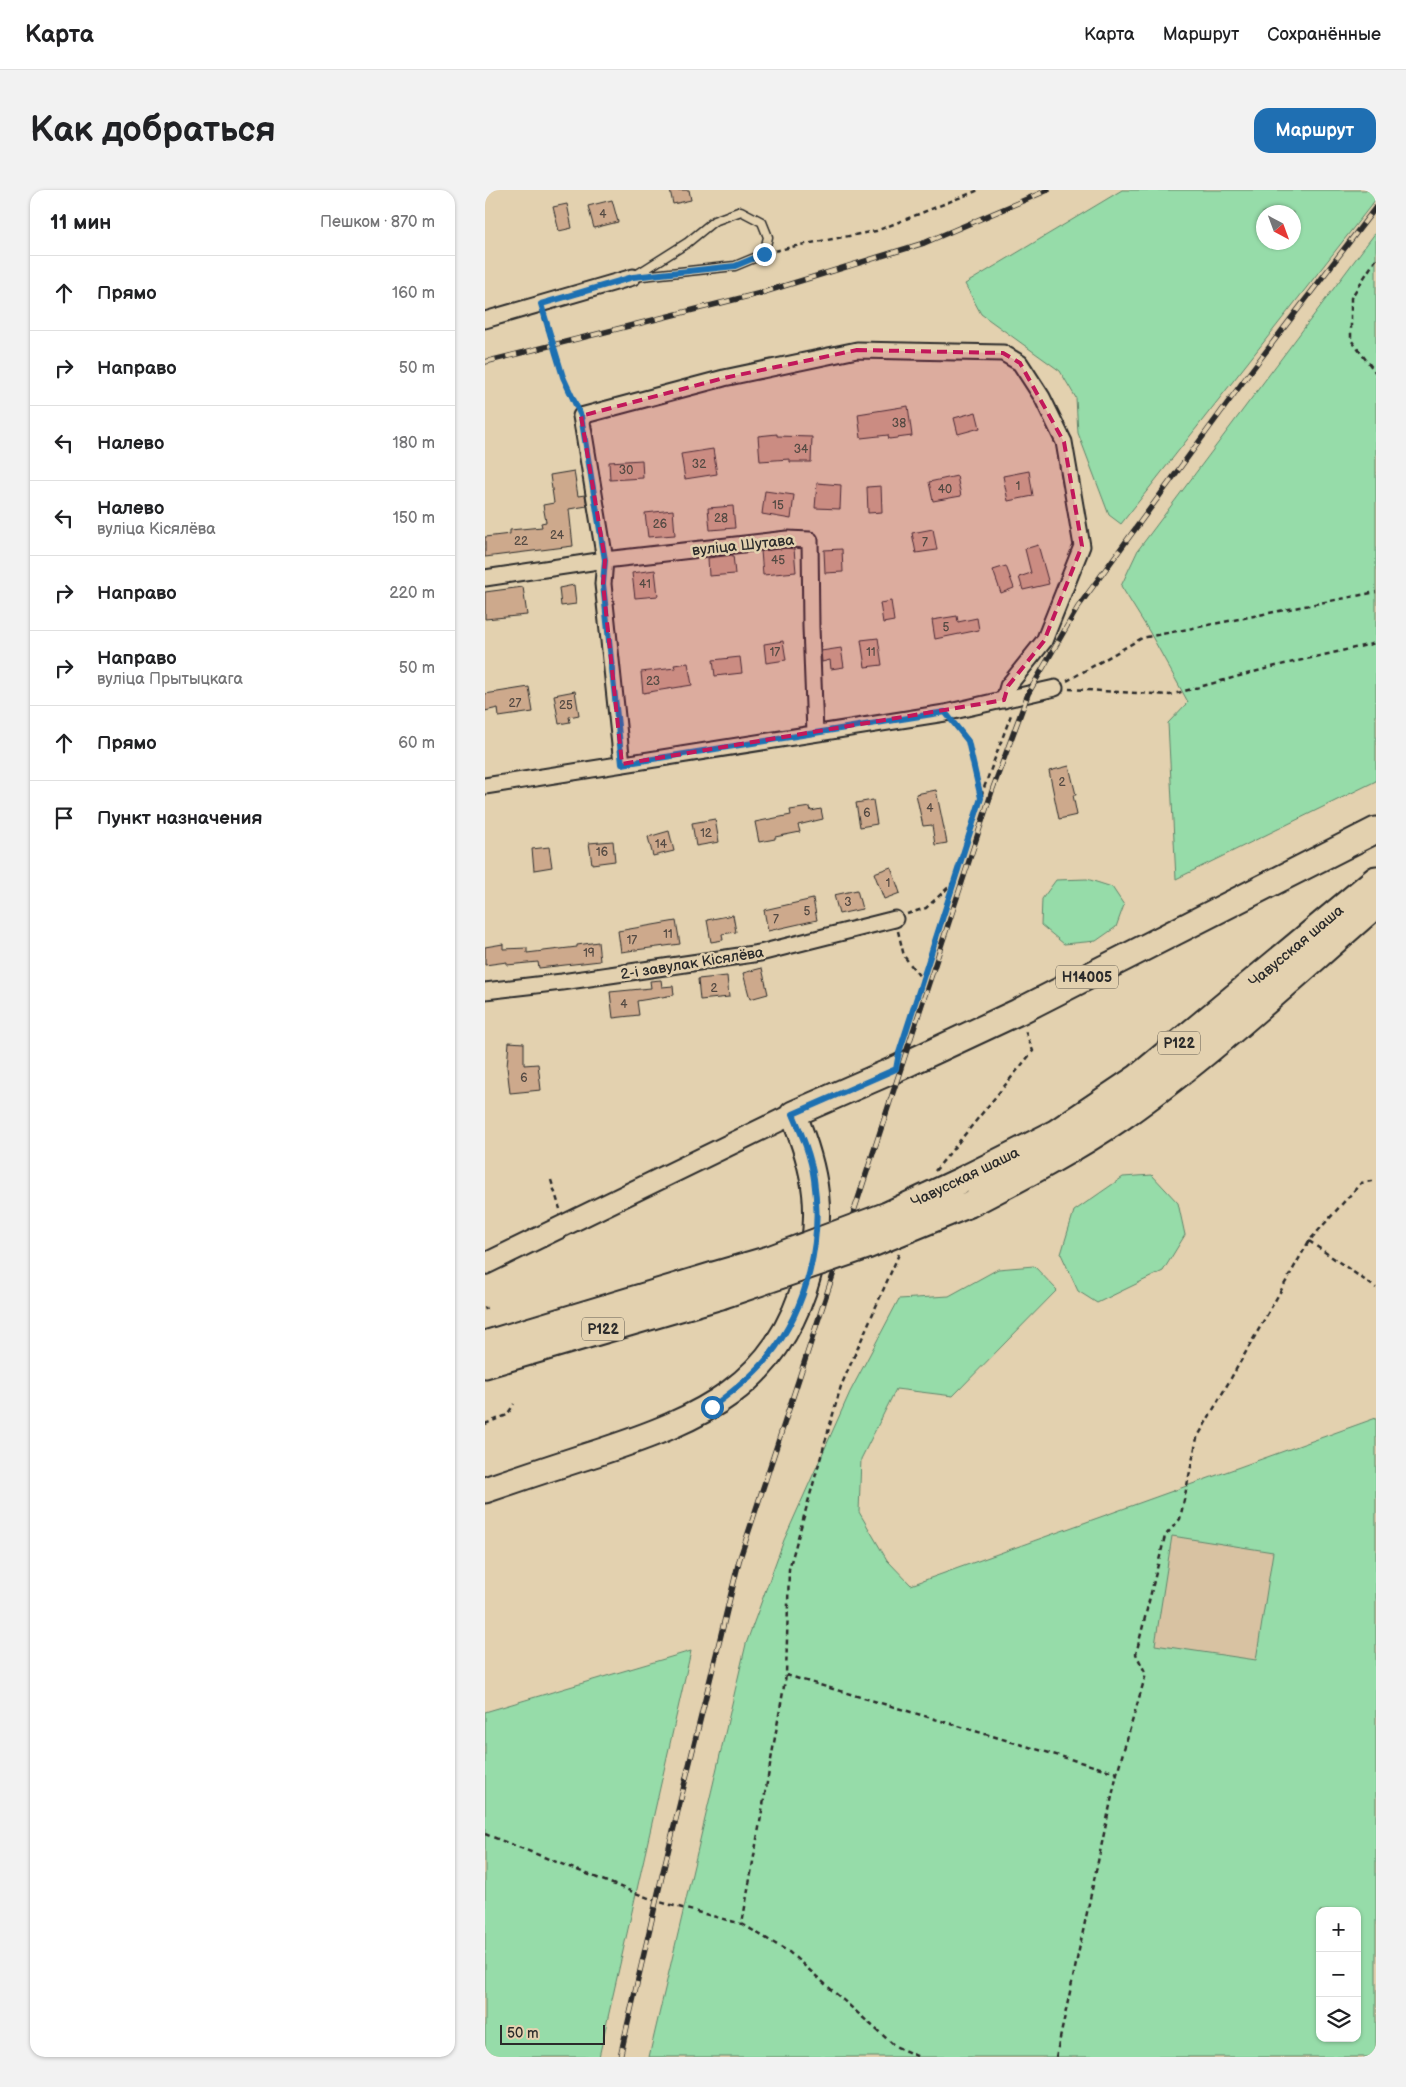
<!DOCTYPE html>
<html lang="ru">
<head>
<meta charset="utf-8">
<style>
	body { margin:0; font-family:"Balsamiq Sans",sans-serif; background:#f2f2f2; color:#202124 }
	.controls { position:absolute; right:15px; bottom:15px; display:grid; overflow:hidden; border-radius:10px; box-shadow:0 1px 4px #0004 }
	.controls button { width:45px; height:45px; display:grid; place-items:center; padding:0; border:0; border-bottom:1px solid #e0e0e0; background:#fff; color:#202124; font:25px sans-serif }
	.compass { position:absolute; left:771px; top:15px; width:45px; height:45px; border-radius:50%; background:#fff; box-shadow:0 1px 4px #0004; rotate:139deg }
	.scale { position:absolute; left:15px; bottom:12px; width:105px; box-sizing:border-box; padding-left:5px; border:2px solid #2b2b2b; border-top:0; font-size:14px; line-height:18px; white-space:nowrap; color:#2b2b2b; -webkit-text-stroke:4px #e3d1af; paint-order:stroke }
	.stop { position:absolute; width:15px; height:15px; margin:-11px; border:4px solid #1f6fb2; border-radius:50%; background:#fff }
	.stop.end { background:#1f6fb2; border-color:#fff; box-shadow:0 1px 5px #0008 }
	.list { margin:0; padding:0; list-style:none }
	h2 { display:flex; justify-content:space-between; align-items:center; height:65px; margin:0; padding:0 20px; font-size:21px }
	h2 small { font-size:16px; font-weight:400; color:#757577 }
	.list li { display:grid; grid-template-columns:32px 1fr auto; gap:15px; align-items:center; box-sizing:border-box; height:75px; padding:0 20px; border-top:1px solid #e0e0e0 }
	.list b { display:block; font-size:19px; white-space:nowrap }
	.list p { margin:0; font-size:16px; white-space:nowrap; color:#757577 }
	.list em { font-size:16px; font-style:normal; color:#757577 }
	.icon { flex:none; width:28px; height:28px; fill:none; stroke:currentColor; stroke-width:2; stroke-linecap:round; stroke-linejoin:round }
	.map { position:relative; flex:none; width:891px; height:1867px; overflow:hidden; border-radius:15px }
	header { display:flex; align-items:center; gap:30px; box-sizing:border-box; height:70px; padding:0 25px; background:#fff; border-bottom:1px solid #e0e0e0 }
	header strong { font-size:24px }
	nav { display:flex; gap:28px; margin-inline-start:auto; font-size:18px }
	.intro { display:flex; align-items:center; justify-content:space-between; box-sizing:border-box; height:120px; padding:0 30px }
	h1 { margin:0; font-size:35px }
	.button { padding:12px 22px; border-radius:15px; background:#1f6fb2; color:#fff; font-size:18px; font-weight:700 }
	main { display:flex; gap:30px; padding:0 30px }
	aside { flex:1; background:#fff; border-radius:15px; box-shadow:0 1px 4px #0004 }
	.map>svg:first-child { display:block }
	.built { fill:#d8c2a2 }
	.green { fill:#96dca9; stroke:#60846a; fill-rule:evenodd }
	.building { fill:#cda98c; stroke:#2b2b2b }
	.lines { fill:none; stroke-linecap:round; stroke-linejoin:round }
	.service-casing { stroke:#2b2b2b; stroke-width:11 }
	.minor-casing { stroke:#2b2b2b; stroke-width:19 }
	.tertiary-casing { stroke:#2b2b2b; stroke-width:24 }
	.primary-casing { stroke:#2b2b2b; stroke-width:29 }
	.path { stroke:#2b2b2b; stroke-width:2.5; stroke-dasharray:5 4; stroke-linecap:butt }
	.service { stroke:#e3d1af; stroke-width:8 }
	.minor { stroke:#e3d1af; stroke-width:15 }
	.tertiary { stroke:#e3d1af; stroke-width:20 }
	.primary { stroke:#e3d1af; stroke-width:25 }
	.rail-casing { stroke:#2b2b2b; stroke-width:5.5 }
	.rail { stroke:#e3d1af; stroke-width:4; stroke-dasharray:11; stroke-linecap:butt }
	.primary-bridge-casing { stroke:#2b2b2b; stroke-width:29; stroke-linecap:butt }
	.primary-bridge { stroke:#e3d1af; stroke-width:25 }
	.route { stroke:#1f6fb2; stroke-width:6 }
	.marked { fill:#c2185b; fill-opacity:0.2; stroke:#c2185b; stroke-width:4; stroke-dasharray:10 6; stroke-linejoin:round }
	.labels { text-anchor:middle; stroke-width:5; stroke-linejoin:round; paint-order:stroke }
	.number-label { font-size:12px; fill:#544a43 }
	.shield { fill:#e3d1af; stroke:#625d53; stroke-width:1 }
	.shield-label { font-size:14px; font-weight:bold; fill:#2b2b2b }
	.street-label { font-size:15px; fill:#2b2b2b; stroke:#e3d1af }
</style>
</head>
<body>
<header>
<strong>Карта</strong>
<nav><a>Карта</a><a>Маршрут</a><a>Сохранённые</a></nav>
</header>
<div class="intro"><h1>Как добраться</h1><a class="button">Маршрут</a></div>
<main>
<aside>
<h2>11 мин<small>Пешком · 870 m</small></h2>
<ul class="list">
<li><svg class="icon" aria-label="ahead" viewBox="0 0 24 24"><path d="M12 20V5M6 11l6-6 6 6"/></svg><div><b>Прямо</b></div><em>160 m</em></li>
<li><svg class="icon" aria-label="right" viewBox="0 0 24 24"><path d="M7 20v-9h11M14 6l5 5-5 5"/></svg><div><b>Направо</b></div><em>50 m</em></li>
<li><svg class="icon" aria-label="left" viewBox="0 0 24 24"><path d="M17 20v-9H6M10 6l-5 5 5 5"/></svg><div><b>Налево</b></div><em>180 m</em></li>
<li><svg class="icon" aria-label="left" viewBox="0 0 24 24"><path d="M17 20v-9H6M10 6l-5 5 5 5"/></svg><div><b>Налево</b><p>вуліца Кісялёва</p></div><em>150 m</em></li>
<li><svg class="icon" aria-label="right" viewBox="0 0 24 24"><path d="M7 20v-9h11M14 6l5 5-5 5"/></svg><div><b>Направо</b></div><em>220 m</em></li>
<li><svg class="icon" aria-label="right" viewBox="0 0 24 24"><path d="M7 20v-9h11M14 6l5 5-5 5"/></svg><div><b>Направо</b><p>вуліца Прытыцкага</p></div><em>50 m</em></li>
<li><svg class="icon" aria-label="ahead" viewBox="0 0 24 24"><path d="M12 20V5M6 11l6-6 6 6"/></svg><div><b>Прямо</b></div><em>60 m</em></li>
<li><svg class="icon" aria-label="arrive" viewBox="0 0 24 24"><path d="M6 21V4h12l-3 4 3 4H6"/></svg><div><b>Пункт назначения</b></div></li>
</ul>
</aside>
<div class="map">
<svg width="891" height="1867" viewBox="0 0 891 1867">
	<rect width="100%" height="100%" fill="#e3d1af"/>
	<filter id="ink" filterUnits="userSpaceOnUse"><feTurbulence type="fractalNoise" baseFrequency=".02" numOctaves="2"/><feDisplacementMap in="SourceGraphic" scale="10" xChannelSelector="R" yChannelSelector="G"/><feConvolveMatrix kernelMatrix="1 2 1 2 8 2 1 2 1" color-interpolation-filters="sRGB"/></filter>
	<g filter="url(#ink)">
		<!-- built -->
		<path class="built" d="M687 1346 788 1361 771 1470 670 1455Z"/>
		<!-- green -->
		<path class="green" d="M637 0H891V9L636 334 624 325 593 243 591 208 575 181 496 124 480 94ZM808 22V52H778V22Z
			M891 42V591L691 689 683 533 703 512 664 441 636 396 653 360Z
			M602 689 627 697 639 715 631 737 611 751 579 754 556 735 557 709 571 690Z
			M667 985 693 1013 700 1045 678 1081 612 1113 593 1101 576 1064 589 1021 638 987Z
			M549 1076 572 1100 468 1206 411 1199 376 1269 374 1322 402 1370 426 1395 891 1228V1867H164L261 1454 299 1350 365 1202 414 1109 464 1106 513 1079ZM687 1346 788 1362 771 1470 670 1455ZM835 1721H872V1848H835Z
			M206 1461 114 1867H0V1522Z"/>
		<!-- building -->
		<path class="building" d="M185 0H204L206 10 188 14Z
			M127 10 133 32 109 38 103 16Z
			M82 14 87 38 74 41 68 17Z
			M423 216 427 246 404 249 403 245 376 248 373 224Z
			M491 222 495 238 473 244 469 228Z
			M292 244V246L327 247 326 272H305V269L275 271 273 246Z
			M228 259 232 284 200 289 196 264Z
			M157 270 158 288 125 290 124 272Z
			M89 281 93 306 100 305 102 316 84 319 88 356 0 367V347L25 344V340L57 337 56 333 61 332 58 315 69 313 65 285Z
			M544 281 548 306 523 311 518 286Z
			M472 286 476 306 448 311 444 292Z
			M332 293 356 295 355 319 330 318Z
			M396 296 397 322 383 323 382 297Z
			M280 301 309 305 306 329 277 324Z
			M248 316 250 338 225 340 223 318Z
			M188 320 190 345 163 347 160 323Z
			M448 339 452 360 431 363 427 343Z
			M553 355 564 394 538 400 534 387 546 383 540 359Z
			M302 358 309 359 311 382 278 385 276 361Z
			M357 359 358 382 340 383 339 360Z
			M248 365 250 384 224 386 223 368Z
			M521 376 529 398 516 403 508 380Z
			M170 380 173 406 150 408 147 383Z
			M89 395 91 414 76 416 74 398Z
			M38 397 42 425 0 429V402Z
			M406 411 409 431 398 433 395 413Z
			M472 426 473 432 492 428 494 440 450 449 447 430Z
			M393 448 397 475 380 477 376 450Z
			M298 451 301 470 281 473 279 454Z
			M356 458 359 477 346 479 345 470 337 472 336 461Z
			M255 467 257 483 230 486 228 470Z
			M203 473 207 495 158 503 156 482 190 478 189 475Z
			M44 497 48 522 14 527 13 518 0 521V504Z
			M90 501 94 525 84 527 85 532 74 534 69 505Z
			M584 576 591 605H588L592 625 574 629 564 581Z
			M451 600 462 653 450 655 447 635 438 636 431 604Z
			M388 610 392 634 375 637 371 613Z
			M325 617 326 621 336 619 338 629 313 635 315 642 290 647V649L274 652 270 632 306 625 305 620Z
			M230 629 234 652 211 656 207 633Z
			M184 641 189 661 168 666 163 647Z
			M128 651 130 671 107 674 104 653Z
			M64 657 67 677 49 680 47 659Z
			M406 677 415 703 399 709 389 683Z
			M372 700 377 719 354 724 349 705Z
			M328 709 332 730 283 741 279 720Z
			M248 725 251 742 237 744 238 750 226 752 222 730Z
			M191 731 195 754 136 762 133 741Z
			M113 752 115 771 54 778 53 772 22 775V772L0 775V757L18 754V759L42 758V763L92 757V755Z
			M277 778 283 804 265 809 258 783Z
			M242 786 244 807 215 810 213 789Z
			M176 790 177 797 188 796 189 805 152 811 154 825 128 828 125 802 166 798 165 791Z
			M24 852 39 853V875L53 874 56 900 25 903 22 877Z"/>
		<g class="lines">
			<defs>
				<path id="service" d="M256 21 277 32 283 47 279 64 250 76 148 87 202 53 229 31Z"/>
				<path id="minor" d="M0 130 148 87
					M0 388 120 370 302 349 325 350 326 437 330 543
					M137 574 118 394 120 370 96 226 239 188 372 160 518 163 535 173 557 207 579 252 597 356 559 451 523 496 519 510
					M0 596 460 523 570 498
					M0 801 77 792 275 763 410 729"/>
				<path id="tertiary" d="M0 1074 308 924"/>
				<path id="primary" d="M477 990 570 943 653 887 891 689
					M485 1014C537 987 589 960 637 927 727 864 808 787 891 715
					M0 1154 229 1085
					M0 1175 236 1106
					M0 1300C38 1287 77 1274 115 1262 215 1229 293 1196 323 1085 339 1025 332 981 308 924L411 879 533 822 891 640"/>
			</defs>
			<!-- service casing -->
			<use href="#service" class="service-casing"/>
			<!-- minor casing -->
			<use href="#minor" class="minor-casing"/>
			<!-- tertiary casing -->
			<use href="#tertiary" class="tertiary-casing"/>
			<!-- primary casing -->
			<use href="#primary" class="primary-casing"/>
			<!-- path -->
			<path class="path" d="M290 61 315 55 391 41 494 0
				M891 69 866 108V150L891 183
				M59 127 78 187 90 213
				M582 491 657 448 891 402
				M584 499 685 505 791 476 891 453
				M496 606 527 522
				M422 724 441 718 468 693
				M413 741 419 766 438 791
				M417 854 496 608 483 551 470 535
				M450 981 548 861 539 838
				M66 990 75 1019
				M824 1051 891 1098
				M414 1064 356 1196 304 1379 301 1485 257 1734 304 1762 410 1856 434 1867
				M0 1117 1 1120
				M0 1234 22 1225 29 1214
				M301 1485 632 1583
				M0 1644 171 1711 257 1734
				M571 1867 632 1583 661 1484 651 1464 680 1346 695 1329 712 1248 824 1051 876 993 891 990"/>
			<!-- service -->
			<use href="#service" class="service"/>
			<!-- minor -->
			<use href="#minor" class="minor"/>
			<!-- tertiary -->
			<use href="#tertiary" class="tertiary"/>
			<!-- primary -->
			<use href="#primary" class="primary"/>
			<defs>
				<path id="rail" d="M0 172 276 103 439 53 563 0
					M135 1867 177 1686 254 1371 508 598 543 504 593 417 760 189 891 17"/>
			</defs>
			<!-- rail casing -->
			<use href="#rail" class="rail-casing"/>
			<!-- rail -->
			<use href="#rail" class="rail"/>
			<defs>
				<path id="primary-bridge" d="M229 1085 284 1069 402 1025 477 990
					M236 1106 382 1056 485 1014"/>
			</defs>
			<!-- primary-bridge casing -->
			<use href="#primary-bridge" class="primary-bridge-casing"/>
			<!-- primary-bridge -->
			<use href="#primary-bridge" class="primary-bridge"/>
		</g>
	</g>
	<g class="lines" filter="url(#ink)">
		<!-- route -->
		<path class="route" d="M227 1217C248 1201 268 1186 284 1166 323 1117 338 1050 329 989 326 966 317 945 308 924L411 879 414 863 496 608 483 551 460 522 137 574 118 394 120 370 96 226 78 187 56 114 148 87 250 76 279 64"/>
	</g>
	<!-- marked area -->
	<path class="marked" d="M372 160 518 163 535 173 579 252 597 356 559 451 523 496 519 510 137 574 118 394 120 370 96 226 239 188Z"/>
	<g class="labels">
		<!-- number labels -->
		<g class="number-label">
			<text x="118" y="28">4</text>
			<text x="414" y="237">38</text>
			<text x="316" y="263">34</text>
			<text x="214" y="278">32</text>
			<text x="141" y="284">30</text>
			<text x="533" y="300">1</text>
			<text x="460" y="303">40</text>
			<text x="293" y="319">15</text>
			<text x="236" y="332">28</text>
			<text x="175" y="338">26</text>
			<text x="72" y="349">24</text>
			<text x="36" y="355">22</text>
			<text x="440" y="356">7</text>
			<text x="293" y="374">45</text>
			<text x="160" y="398">41</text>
			<text x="461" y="441">5</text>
			<text x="290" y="466">17</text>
			<text x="386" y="466">11</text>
			<text x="168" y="495">23</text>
			<text x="30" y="517">27</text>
			<text x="81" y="519">25</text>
			<text x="577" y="596">2</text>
			<text x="445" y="622">4</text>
			<text x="382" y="627">6</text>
			<text x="221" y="647">12</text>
			<text x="176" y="658">14</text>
			<text x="117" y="666">16</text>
			<text x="403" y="697">1</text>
			<text x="363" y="716">3</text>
			<text x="322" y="725">5</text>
			<text x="291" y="733">7</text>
			<text x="183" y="748">11</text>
			<text x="147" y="754">17</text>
			<text x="104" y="767">19</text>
			<text x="229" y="802">2</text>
			<text x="139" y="818">4</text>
			<text x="39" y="892">6</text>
		</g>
		<!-- shield labels -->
		<g class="shield">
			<rect x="571" y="775.5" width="62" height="23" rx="4"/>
			<rect x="673" y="841.5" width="42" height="23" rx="4"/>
			<rect x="97" y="1127.5" width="42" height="23" rx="4"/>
		</g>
		<g class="shield-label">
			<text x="602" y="792">Н14005</text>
			<text x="694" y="858">Р122</text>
			<text x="118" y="1144">Р122</text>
		</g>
		<!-- street labels -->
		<g class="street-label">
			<text transform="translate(258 355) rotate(-6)" y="5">вуліца Шутава</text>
			<text transform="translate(811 756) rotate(-40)" y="5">Чавусская шаша</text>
			<text transform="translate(207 773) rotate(-9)" y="5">2-і завулак Кісялёва</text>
			<text transform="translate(480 987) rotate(-26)" y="5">Чавусская шаша</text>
		</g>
	</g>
</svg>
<div class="controls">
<button>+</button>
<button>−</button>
<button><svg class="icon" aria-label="layers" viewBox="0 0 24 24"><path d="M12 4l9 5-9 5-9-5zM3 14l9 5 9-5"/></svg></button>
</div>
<svg class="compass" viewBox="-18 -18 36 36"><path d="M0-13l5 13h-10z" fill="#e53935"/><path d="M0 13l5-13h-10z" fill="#757577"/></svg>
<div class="scale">50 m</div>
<div class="stop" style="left:227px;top:1217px"></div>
<div class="stop end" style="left:279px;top:64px"></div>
</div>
</main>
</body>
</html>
